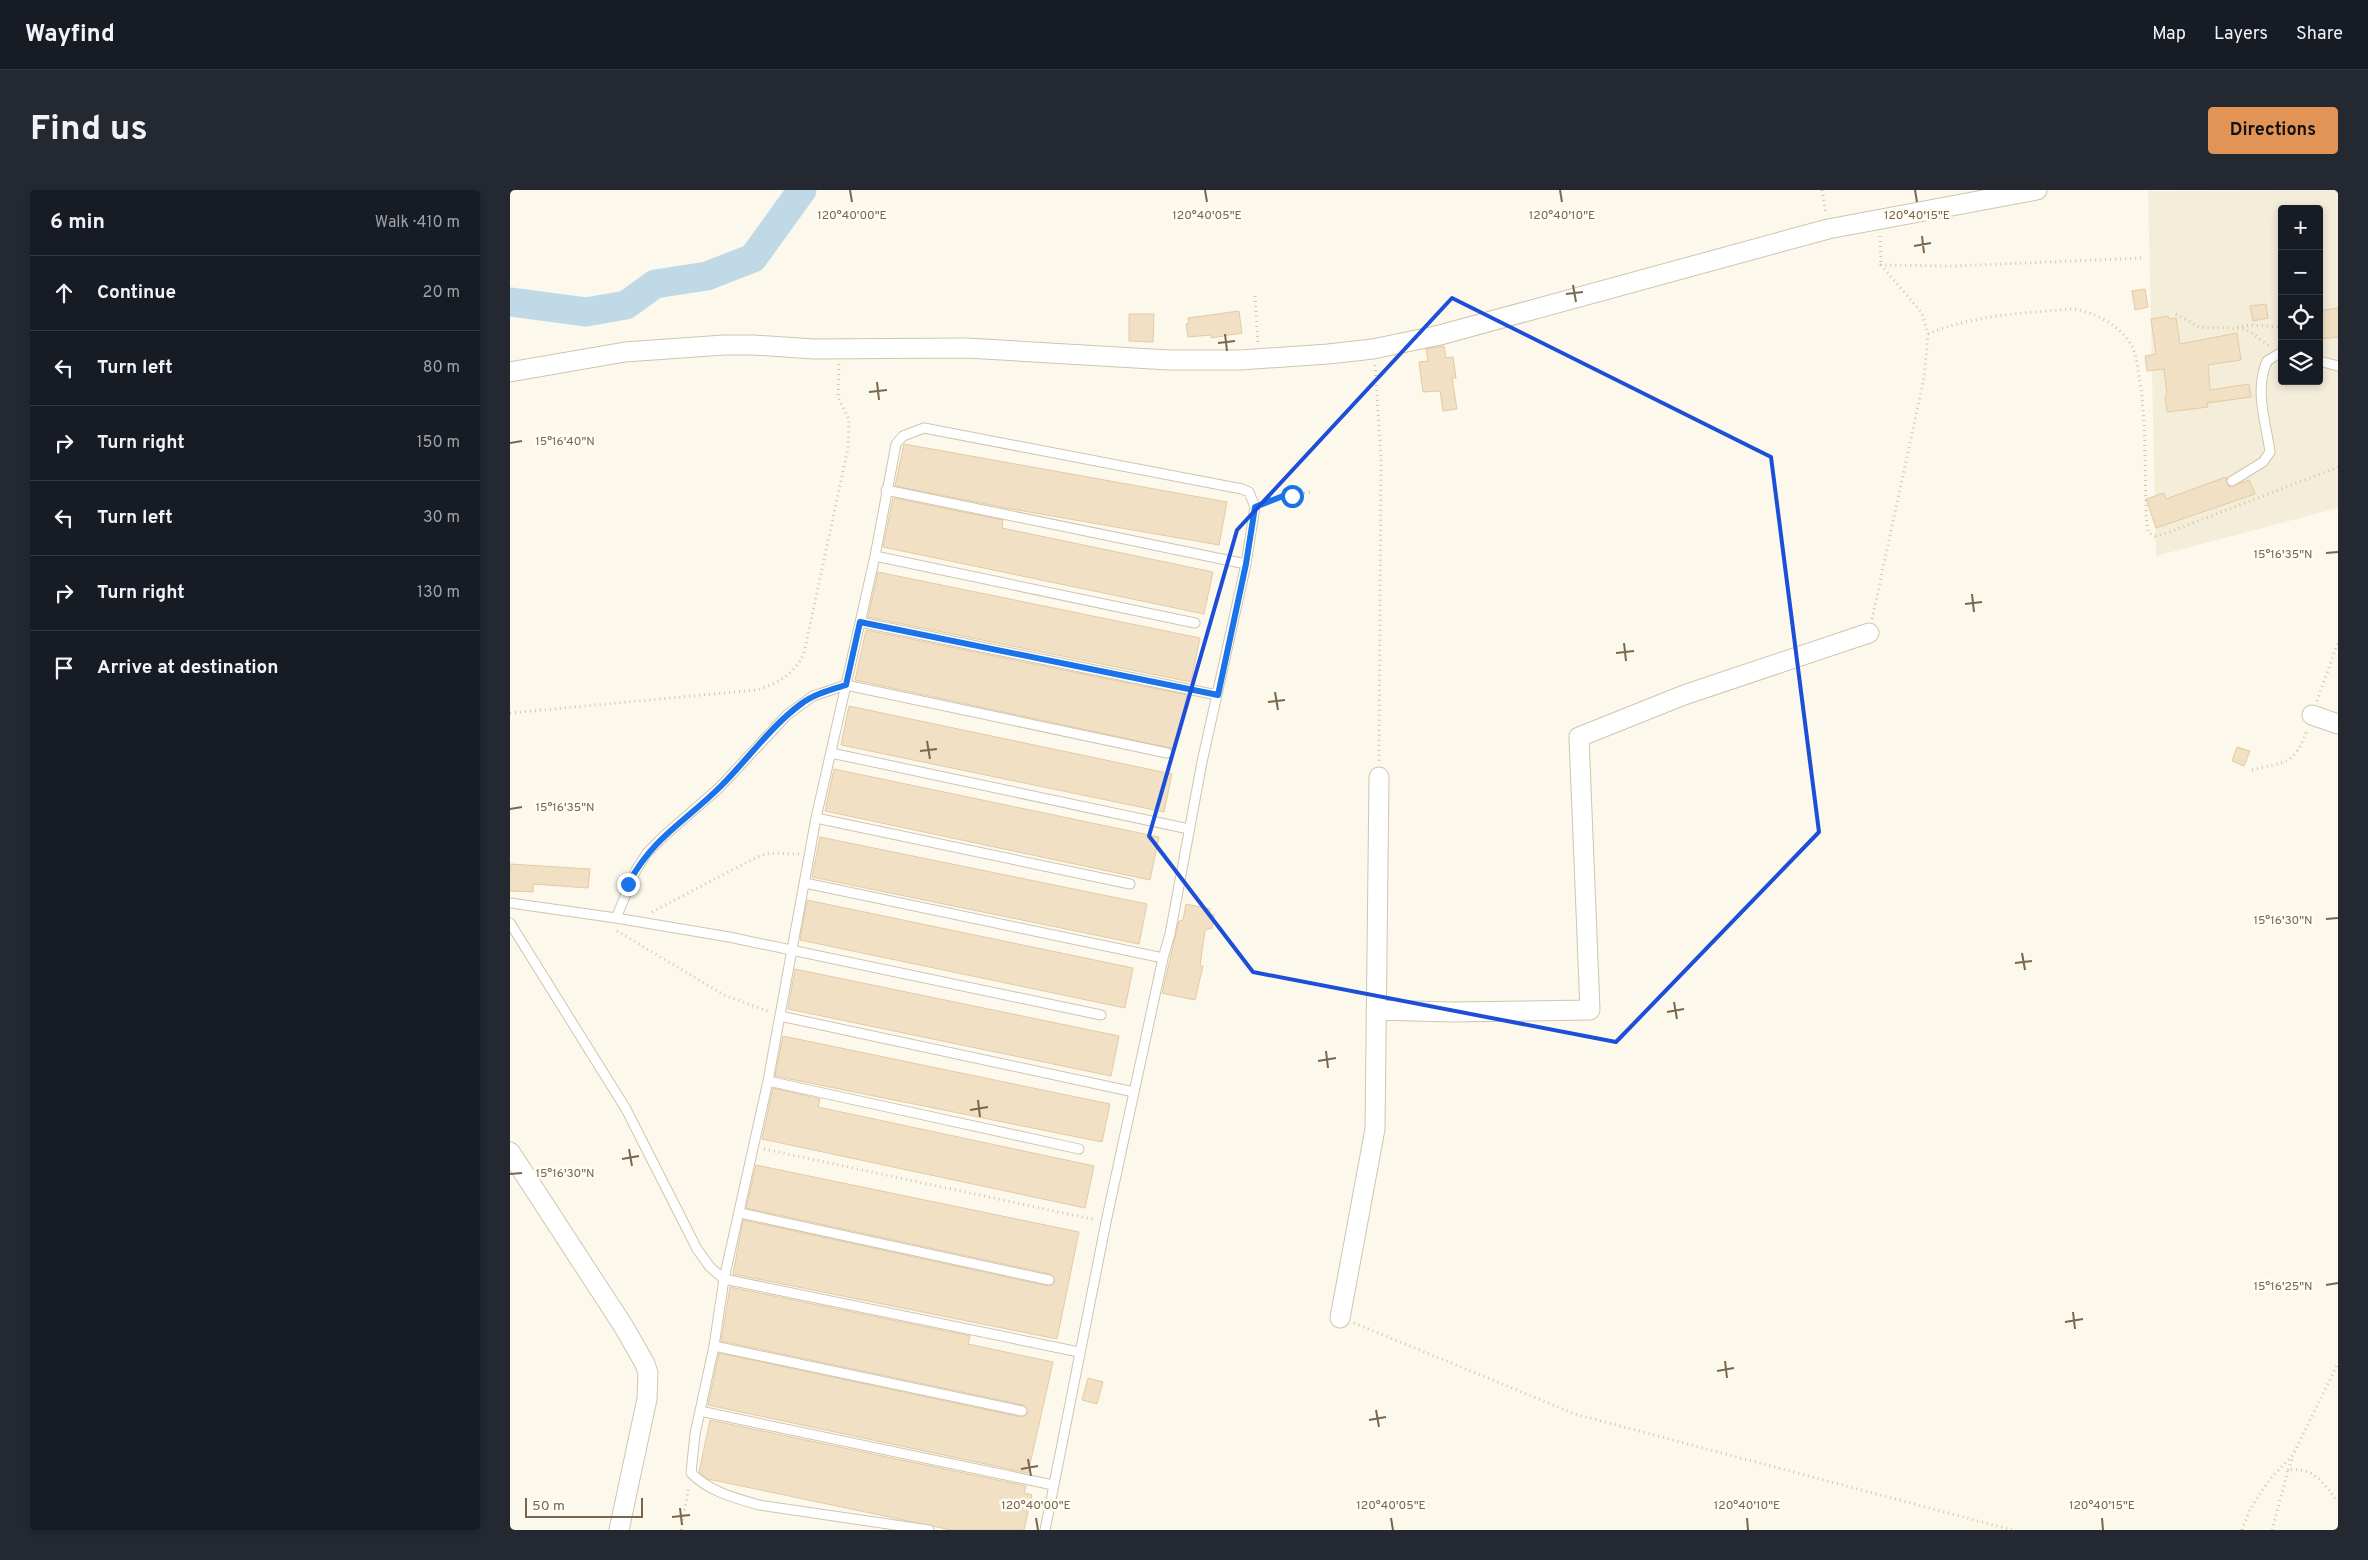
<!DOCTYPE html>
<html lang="en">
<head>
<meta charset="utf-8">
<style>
	body { margin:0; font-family:Overpass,sans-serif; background:#242831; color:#f1f3f6 }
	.controls { position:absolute; right:15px; top:15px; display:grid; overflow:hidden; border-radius:5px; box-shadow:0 2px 8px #0003 }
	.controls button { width:45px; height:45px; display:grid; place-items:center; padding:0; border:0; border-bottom:1px solid #363941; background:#171b24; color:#f1f3f6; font:25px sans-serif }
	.scale { position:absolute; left:15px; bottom:12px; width:118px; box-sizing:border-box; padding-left:5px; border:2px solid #78664e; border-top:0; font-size:14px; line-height:18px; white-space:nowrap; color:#78664e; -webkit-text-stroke:4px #fffcf3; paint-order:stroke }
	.stop { position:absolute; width:15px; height:15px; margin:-11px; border:4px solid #1a73e8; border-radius:50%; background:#fff }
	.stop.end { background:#1a73e8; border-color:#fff; box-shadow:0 1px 5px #0008 }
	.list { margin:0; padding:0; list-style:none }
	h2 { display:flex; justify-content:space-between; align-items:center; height:65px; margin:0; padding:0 20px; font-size:21px }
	h2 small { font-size:16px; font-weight:400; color:#9ea1a6 }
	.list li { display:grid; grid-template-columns:32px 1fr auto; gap:15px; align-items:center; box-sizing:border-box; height:75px; padding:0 20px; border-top:1px solid #363941 }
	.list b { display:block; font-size:19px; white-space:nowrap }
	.list em { font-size:16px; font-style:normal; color:#9ea1a6 }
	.icon { flex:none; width:28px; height:28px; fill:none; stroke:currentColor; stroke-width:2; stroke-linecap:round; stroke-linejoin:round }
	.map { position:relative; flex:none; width:1828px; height:1340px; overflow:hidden; border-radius:5px }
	header { display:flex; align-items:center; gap:30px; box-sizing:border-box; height:70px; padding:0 25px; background:#171b24; border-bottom:1px solid #363941 }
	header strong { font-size:24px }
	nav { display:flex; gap:28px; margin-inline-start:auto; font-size:18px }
	.intro { display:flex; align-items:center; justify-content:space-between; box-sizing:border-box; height:120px; padding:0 30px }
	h1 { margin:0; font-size:35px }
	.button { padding:12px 22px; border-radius:5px; background:#e29356; color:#111; font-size:18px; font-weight:700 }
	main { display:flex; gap:30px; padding:0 30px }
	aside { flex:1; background:#171b24; border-radius:5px; box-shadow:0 2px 8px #0003 }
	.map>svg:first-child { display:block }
	.residential { fill:#f4edda; fill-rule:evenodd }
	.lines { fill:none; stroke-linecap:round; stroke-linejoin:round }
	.river { stroke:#c0d9e6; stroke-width:29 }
	.building { fill:#f1e0c4; stroke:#e4caa5 }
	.lane-casing { stroke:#cfc5b1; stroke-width:11 }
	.street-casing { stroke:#cfc5b1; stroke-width:21 }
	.path { stroke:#d7c4a6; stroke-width:3; stroke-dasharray:1 4; stroke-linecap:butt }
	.lane { stroke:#fff; stroke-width:9 }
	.street { stroke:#fff; stroke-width:19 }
	.route { stroke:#1a73e8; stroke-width:6 }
	.marked { fill:none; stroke:#1d4ed8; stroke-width:4; stroke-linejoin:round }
	.ticks { fill:none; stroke:#78664e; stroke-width:2 }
	.ticks-label { font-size:12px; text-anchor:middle; fill:#78664e; stroke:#fffcf3; stroke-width:5; stroke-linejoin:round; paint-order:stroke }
</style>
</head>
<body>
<header>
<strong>Wayfind</strong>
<nav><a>Map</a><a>Layers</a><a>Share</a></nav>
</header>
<div class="intro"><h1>Find us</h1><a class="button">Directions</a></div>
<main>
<aside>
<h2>6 min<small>Walk · 410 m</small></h2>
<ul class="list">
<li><svg class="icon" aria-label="ahead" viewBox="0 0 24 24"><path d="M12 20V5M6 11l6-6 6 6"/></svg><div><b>Continue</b></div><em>20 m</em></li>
<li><svg class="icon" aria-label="left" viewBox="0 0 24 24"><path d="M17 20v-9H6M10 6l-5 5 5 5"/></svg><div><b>Turn left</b></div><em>80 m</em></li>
<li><svg class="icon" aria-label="right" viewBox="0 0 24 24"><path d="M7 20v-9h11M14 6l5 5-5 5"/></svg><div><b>Turn right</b></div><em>150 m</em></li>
<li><svg class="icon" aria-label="left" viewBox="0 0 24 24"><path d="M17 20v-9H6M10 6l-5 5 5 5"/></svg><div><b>Turn left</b></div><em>30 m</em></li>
<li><svg class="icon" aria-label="right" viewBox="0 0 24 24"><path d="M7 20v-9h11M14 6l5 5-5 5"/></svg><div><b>Turn right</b></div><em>130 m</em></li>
<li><svg class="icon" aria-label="arrive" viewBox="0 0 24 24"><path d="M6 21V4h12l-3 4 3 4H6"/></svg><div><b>Arrive at destination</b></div></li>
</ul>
</aside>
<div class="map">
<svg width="1828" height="1340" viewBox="0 0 1828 1340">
	<rect width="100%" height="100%" fill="#fcf9ec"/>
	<!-- residential -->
	<path class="residential" d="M1828 0V318L1646 366 1638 1ZM1772 19H1809V191H1772Z"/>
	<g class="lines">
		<!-- river -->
		<path class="river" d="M0 112 76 122 116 115 145 94 197 86 243 68 292 0"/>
	</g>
	<!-- building -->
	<path class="building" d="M1635 99 1638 117 1625 120 1622 101Z
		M1756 114 1758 128 1743 131 1740 116Z
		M1828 118V147L1809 149V121Z
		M729 121 732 143 701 148V145L678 147 676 134 679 133 678 128Z
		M619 124H644L643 152 619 151Z
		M1658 126 1659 129 1666 128 1670 154 1727 143 1731 170 1698 175 1700 200 1739 194 1741 207 1697 213 1698 217 1657 222 1655 206 1657 205 1654 179 1637 181 1635 166 1646 164 1641 129Z
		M934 156 936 168 943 167 946 188H942L947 219 933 221 930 201 913 202 909 172 918 171 916 159Z
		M394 254 717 312 709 355 496 318 385 296Z
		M1716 287 1719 297 1739 290 1745 304 1646 338 1636 309 1654 303 1656 309Z
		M383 308 493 330 492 338 703 382 694 424 373 357Z
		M368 382 690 448 681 492 358 427Z
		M356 440 677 505 665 559 345 490Z
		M339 516 662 584 654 622 331 555Z
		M1727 557 1740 561 1734 576 1722 571Z
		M324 579 649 647 640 690 315 621Z
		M310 647 637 714 629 754 302 687Z
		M0 674 80 679 78 698 23 694V702L0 701Z
		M297 710 623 778 615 818 290 750Z
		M676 714 700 719V724L704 725 702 738 695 740 690 776H693L685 810 652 803 669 731 673 730Z
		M285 779 609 846 601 886 278 819Z
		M273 846 600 914 592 952 265 886Z
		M263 898 310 909 308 917 584 976 575 1018 252 949Z
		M246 975 569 1042 547 1149 223 1084 233 1030 538 1096 543 1095 545 1091 540 1084 236 1018Z
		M220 1097 460 1146 458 1154 543 1172 518 1283 198 1215 209 1163 511 1227 516 1225 518 1222 513 1215 211 1151Z
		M578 1188 593 1192 587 1214 572 1210Z
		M200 1230 516 1296 514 1303 522 1305 514 1340H441L198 1289 189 1282Z"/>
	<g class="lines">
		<defs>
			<path id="lane" d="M1809 171 1828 176
				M1722 291 1753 272 1760 262C1756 232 1744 201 1757 171L1772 162
				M376 300 736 374
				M365 366 685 433
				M350 432 707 505
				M321 563 679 639
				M306 628 620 694
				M295 693 653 768
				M0 713 106 728 219 747 591 825
				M106 728 126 680 137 663 155 645 209 598 277 525 303 506 336 495 657 563
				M0 733 116 919 187 1059 200 1077 214 1089 569 1162
				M270 826 624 902
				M258 891 569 959
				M230 1023 539 1090
				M204 1156 512 1221
				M190 1221 543 1295
				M419 1340 249 1315C225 1308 200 1302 181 1283L185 1244 204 1156 214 1089 258 891 306 628 365 366 386 254 393 246 414 238 732 299 739 302 745 317 736 374 692 572 660 744 653 768 596 1032 535 1340"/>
			<path id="street" d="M0 182 115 162 214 155H243L304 159 456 158 659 170H730L818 164 863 159 930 145 1318 39 1527 0
				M1802 525 1828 534
				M866 820 942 822 1080 820 1069 547 1174 505 1359 443
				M0 962 114 1137 135 1174 138 1183 137 1209 109 1340
				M830 1128 865 939 869 587"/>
		</defs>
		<!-- lane casing -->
		<use href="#lane" class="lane-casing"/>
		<!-- street casing -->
		<use href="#street" class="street-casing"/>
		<!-- path -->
		<path class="path" d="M1312 0 1316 24
			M1370 46 1371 75
			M745 106 748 154
			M1666 124 1689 137 1734 139 1742 143 1759 156
			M1727 137 1740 135 1772 137
			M1418 144C1462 125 1514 123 1561 119 1583 120 1613 137 1623 158 1627 168 1628 181 1630 192 1637 240 1634 289 1637 337L1639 343 1645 346 1657 343 1828 277
			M865 175 871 267 869 571
			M755 312 773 306 800 302
			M1362 429 1414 188 1418 144 1412 123 1371 75 1443 76 1633 68
			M1807 511 1828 452
			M0 523 246 500C267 494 285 484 294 463L338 258 339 230 328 207 329 174
			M1742 580C1774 571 1784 577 1797 540
			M142 722 245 668 259 663 289 664
			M107 741 214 805 260 822
			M254 959 586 1030
			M844 1133 1065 1224 1502 1340
			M1778 1280 1783 1267
			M171 1340 179 1296
			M1732 1340 1740 1319 1760 1289 1783 1265 1828 1173
			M1762 1340 1778 1280C1805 1277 1813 1293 1828 1312"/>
		<!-- lane -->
		<use href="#lane" class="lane"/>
		<!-- street -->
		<use href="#street" class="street"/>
	</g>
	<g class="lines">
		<!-- route -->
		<path class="route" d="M118 694C144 646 175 632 211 596 238 569 261 536 291 514 304 504 320 500 336 495L350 432 708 505 736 374 745 317 773 306H782"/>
	</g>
	<!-- marked area -->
	<path class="marked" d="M942 108 1261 267 1309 642 1106 852 743 782 639 646 727 340Z"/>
	<!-- ticks -->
	<path class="ticks" d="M340 0 342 12M695 0 697 12M1050 0 1052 12M1405 0 1407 12M1412 46 1414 63M1404 56 1421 53M1063 95 1066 112M1056 104 1073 102M715 144 717 161M708 153 725 151M367 192 369 210M359 202 377 200M0 253 12 251M1816 363 1828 362M1462 404 1464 422M1455 414 1472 412M1114 453 1116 471M1106 463 1124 461M765 502 768 520M758 512 775 510M417 551 420 569M410 561 427 559M0 619 12 617M1816 729 1828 728M1512 763 1515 780M1505 773 1522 771M1164 812 1167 829M1157 822 1174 819M816 861 818 878M808 871 826 868M468 910 470 927M460 920 478 917M119 959 122 976M112 969 129 966M0 984 12 983M1816 1095 1828 1093M1563 1122 1565 1139M1555 1132 1573 1129M1215 1171 1217 1188M1207 1181 1224 1178M866 1220 869 1237M859 1230 876 1227M518 1269 521 1286M511 1279 528 1276M170 1318 172 1335M162 1327 180 1325M526 1328 528 1340M881 1328 883 1340M1237 1328 1238 1340M1592 1328 1593 1340"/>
	<g class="ticks-label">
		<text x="342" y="29">120°40'00"E</text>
		<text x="697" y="29">120°40'05"E</text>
		<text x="1052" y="29">120°40'10"E</text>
		<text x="1407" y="29">120°40'15"E</text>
		<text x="55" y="255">15°16'40"N</text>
		<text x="1773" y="368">15°16'35"N</text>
		<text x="55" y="621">15°16'35"N</text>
		<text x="1773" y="734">15°16'30"N</text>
		<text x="55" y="987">15°16'30"N</text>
		<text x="1773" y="1100">15°16'25"N</text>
		<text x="526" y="1319">120°40'00"E</text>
		<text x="881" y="1319">120°40'05"E</text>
		<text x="1237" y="1319">120°40'10"E</text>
		<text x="1592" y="1319">120°40'15"E</text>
	</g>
</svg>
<div class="controls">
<button>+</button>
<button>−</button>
<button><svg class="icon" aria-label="locate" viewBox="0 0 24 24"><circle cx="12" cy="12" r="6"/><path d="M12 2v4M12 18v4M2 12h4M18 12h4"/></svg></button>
<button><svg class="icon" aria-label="layers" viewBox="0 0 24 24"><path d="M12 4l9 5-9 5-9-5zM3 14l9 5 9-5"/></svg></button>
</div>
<div class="scale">50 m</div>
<div class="stop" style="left:782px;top:306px"></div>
<div class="stop end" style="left:118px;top:694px"></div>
</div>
</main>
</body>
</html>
